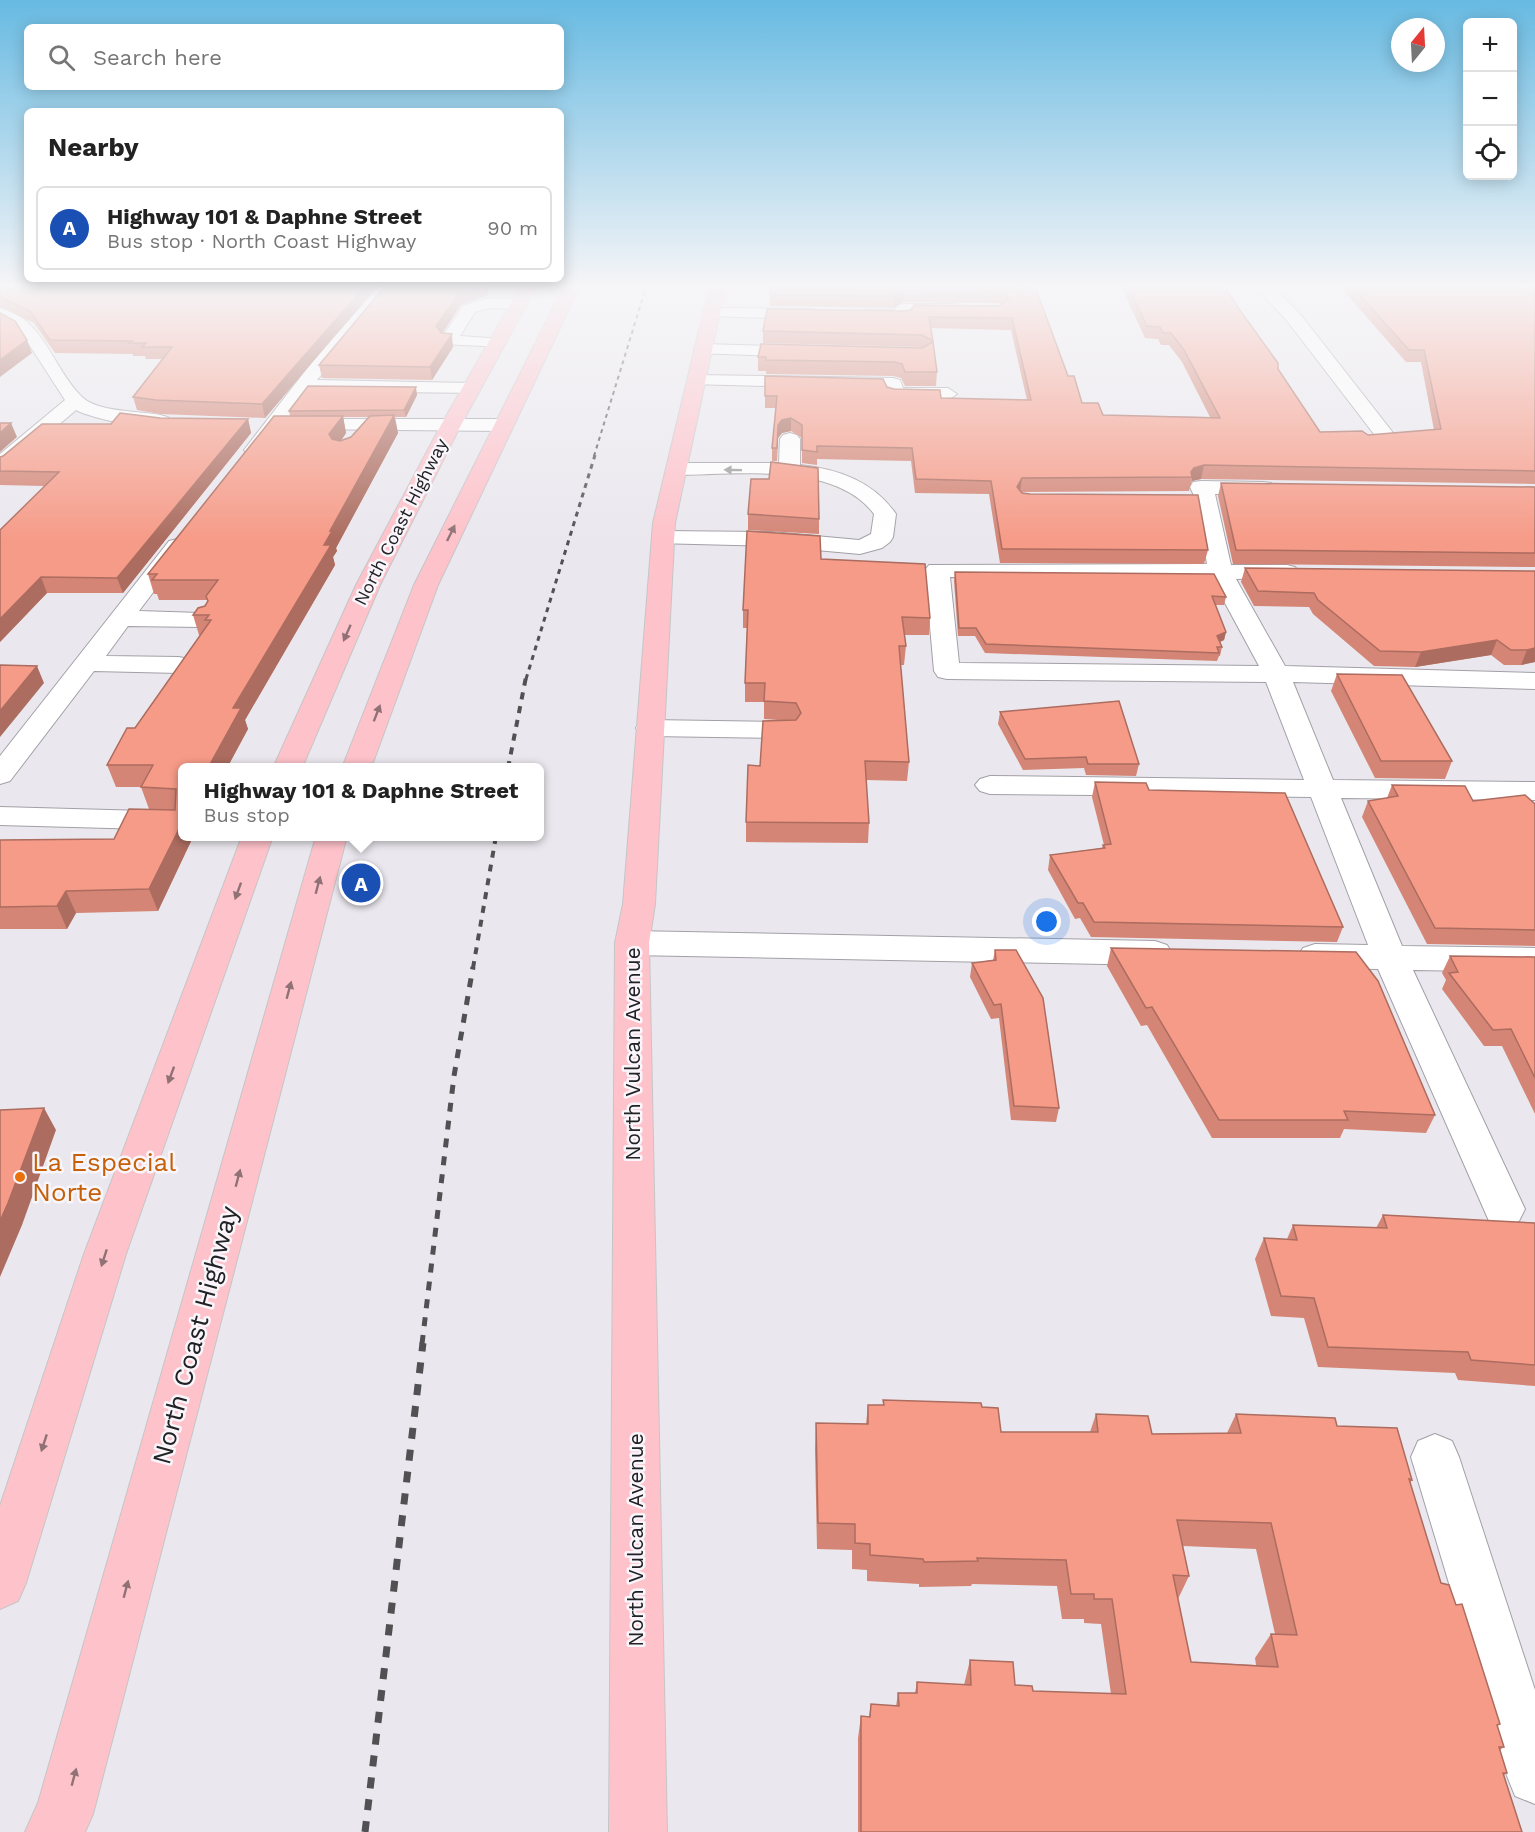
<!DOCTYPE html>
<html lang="en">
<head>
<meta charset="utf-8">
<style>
	body { margin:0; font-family:"Work Sans",sans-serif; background:#f2f2f2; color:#222 }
	.controls { position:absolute; right:18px; top:18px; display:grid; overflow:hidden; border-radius:9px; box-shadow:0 3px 15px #0003 }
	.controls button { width:54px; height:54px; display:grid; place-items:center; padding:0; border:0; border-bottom:2px solid #e0e0e0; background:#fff; color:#222; font:30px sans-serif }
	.compass { position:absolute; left:1391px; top:18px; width:54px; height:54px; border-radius:50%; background:#fff; box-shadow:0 3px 15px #0003; rotate:18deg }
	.you { position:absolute; left:1047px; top:922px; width:21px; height:21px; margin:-15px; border:4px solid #fff; border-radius:50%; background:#1a73e8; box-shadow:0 0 0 9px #1a73e833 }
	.badge { display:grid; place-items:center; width:39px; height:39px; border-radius:50%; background:#1a73e8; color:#fff; font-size:20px; font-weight:700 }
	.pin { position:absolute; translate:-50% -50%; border:3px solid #fff; box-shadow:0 2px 6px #0006 }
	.popup { position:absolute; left:178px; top:763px; width:366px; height:78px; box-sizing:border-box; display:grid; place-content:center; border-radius:9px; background:#fff; filter:drop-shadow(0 2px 4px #0005); font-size:20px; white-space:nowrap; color:#767676 }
	.popup b { font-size:22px; color:#222 }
	.popup::after { content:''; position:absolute; left:50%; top:100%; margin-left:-12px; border:12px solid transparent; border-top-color:#fff }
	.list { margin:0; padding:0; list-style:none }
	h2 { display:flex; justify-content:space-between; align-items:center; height:78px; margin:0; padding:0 24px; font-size:26px }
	h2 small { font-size:20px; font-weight:400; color:#767676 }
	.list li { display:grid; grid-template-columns:39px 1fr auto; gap:18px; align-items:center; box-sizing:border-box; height:84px; margin:0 12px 12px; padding:0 12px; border:2px solid #e0e0e0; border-radius:9px }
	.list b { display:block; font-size:22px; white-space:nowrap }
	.list p { margin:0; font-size:20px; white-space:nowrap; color:#767676 }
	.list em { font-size:20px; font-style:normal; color:#767676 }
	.icon { flex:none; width:33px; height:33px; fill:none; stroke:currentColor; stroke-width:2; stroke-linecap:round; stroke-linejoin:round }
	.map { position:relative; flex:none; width:1535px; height:1832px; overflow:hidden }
	.search { position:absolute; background:#fff; box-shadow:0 3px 15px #0003; left:24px; top:24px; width:540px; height:66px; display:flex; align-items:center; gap:15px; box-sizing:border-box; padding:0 21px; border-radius:9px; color:#767676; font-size:22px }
	.panel { position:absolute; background:#fff; box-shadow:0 3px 15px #0003; left:24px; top:108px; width:540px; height:174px; border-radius:9px }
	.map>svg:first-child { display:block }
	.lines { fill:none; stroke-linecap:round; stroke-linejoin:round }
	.minor-casing { stroke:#a2a0a6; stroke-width:2 }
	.major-casing { stroke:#c6c5c6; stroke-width:2 }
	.minor { fill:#fff; fill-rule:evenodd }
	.major { fill:#fec2ca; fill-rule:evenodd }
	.rail-far4 { stroke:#515053; stroke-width:2; stroke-dasharray:4 4; stroke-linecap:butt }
	.rail-far3 { stroke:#515053; stroke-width:3; stroke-dasharray:5 5; stroke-linecap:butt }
	.rail-far2 { stroke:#515053; stroke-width:4; stroke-dasharray:7 7; stroke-linecap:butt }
	.rail-far1 { stroke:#515053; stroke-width:5; stroke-dasharray:9 9; stroke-linecap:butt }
	.rail { stroke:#515053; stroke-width:7; stroke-dasharray:11 11; stroke-linecap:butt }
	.wall { fill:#d48575; fill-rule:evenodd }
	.shaded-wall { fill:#ac6c5f }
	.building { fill:#f69b88; stroke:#ac6c5f; stroke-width:1.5; fill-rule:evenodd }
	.oneway { fill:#9c9b9c }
	.oneway2 { fill:#907276 }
	.food-dot { fill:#e8710a; stroke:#f8f5fb; stroke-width:2 }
	.labels { text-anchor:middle; stroke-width:5; stroke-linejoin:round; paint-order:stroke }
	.far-street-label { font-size:18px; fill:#222123; stroke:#f8f5fb }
	.street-label { font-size:21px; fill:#222123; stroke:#f8f5fb }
	.near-food-label { font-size:26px; fill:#c56008; stroke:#f8f5fb; text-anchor:start }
	.near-street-label { font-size:26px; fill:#222123; stroke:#f8f5fb }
</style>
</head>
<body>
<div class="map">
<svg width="1535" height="1832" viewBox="0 0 1535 1832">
	<rect width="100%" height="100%" fill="#eae8ee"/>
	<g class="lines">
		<defs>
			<path id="minor" d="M381 284H397L317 380 471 383 480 389 478 393 309 391 261 454H247L244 450 247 446 313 361Z
				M1253 284H1270L1300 314 1394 434 1397 438 1394 442H1380L1288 322Z
				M489 298 519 299 527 304 519 309 490 308 475 312 460 336 503 339 506 343 503 347 443 344 440 340 463 306Z
				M903 304H957L965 309 957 314H912L910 319 904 320H863L855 315 863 310H895L897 306Z
				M0 308C45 319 52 368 82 397 103 417 164 408 173 421 162 436 91 418 76 410L7 469 0 471V454L65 400 21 332 0 320Z
				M711 308 812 309 820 314 812 319 705 316 703 313Z
				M703 344 804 347 813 352 804 357 697 353 694 349 697 345Z
				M696 375 893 378 900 380 903 388H948L957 394 948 400 894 399 887 397 884 389 690 384 687 380Z
				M301 419H503L513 425 503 431 294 429 291 425Z
				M790 433 797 435 800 439V465C838 469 873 481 896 514L893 537 890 542 882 548 860 554 772 546 655 543 652 538 655 533 663 531 772 532 859 540 871 534 874 514C835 461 734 475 676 475L669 473 666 469 669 465 676 463H779L780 439 783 435Z
				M1201 481 1263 482 1271 483 1274 488 1271 493 1263 494H1215L1231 565H1287L1295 567 1299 572 1295 577 1236 579 1285 666 1535 673V689L1293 682 1333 780 1535 782V800L1341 798 1402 946 1535 948V972L1413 970 1525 1209 1519 1221 1504 1226 1489 1221 1378 969 1315 968 1303 964 1298 956 1303 948 1315 944 1368 945 1311 797 990 794 980 791 975 785 980 779 990 776 1304 780 1266 682 947 679 938 677 934 671 925 570 929 565 1207 564 1196 500 1190 487 1193 482ZM950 577 1212 579 1259 666 959 663Z
				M177 539 185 541 188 546 139 611 200 613 209 615 212 620 209 625 200 627 128 626 106 656 179 657 188 659 192 665 188 671 179 673 94 671 10 781 0 784V756L169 541Z
				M650 720 785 722 795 724 799 730 795 736 785 738 650 736 640 734 636 728 640 722Z
				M0 807 182 812V830L0 825Z
				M632 931 1155 941 1167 945 1172 953 1167 961 1155 965 632 955 620 951 615 943 620 935Z
				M1435 1434 1452 1441 1459 1457 1535 1690V1804L1515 1796 1507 1776 1411 1457 1418 1441Z"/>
			<path id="major" d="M522 284H538L461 425 380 585 302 768H273L356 585 441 425Z
				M565 284H581L438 585 371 768H342L414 585Z
				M710 284H726L675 523 655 904 649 943 667 1832H609L615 943 623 904 653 523Z
				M242 836H273L126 1254 26 1583 18 1601 0 1609V1506L84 1254Z
				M316 836H347L93 1814 85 1832H25L38 1803Z"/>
		</defs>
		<!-- minor casing -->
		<use href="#minor" class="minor-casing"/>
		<!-- major casing -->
		<use href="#major" class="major-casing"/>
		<!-- minor -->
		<use href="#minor" class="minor"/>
		<!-- major -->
		<use href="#major" class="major"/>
		<!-- rail-far4 -->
		<path class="rail-far4" d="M594 456 647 284"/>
		<!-- rail-far3 -->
		<path class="rail-far3" d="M526 679 595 455"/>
		<!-- rail-far2 -->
		<path class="rail-far2" d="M508 768 526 677
			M473 968 496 836"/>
		<!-- rail-far1 -->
		<path class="rail-far1" d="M422 1344 454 1076 473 967"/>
		<!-- rail -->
		<path class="rail" d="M365 1832 423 1343"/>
	</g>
	<!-- wall -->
	<path class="wall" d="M0 284H379L265 418 160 414 137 410 133 397 162 359H146L145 356H133V354L55 353 34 323 0 307Z
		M1034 284 1068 376 1082 403 1103 415 1210 417 1182 362 1169 345H1161L1158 339 1145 338 1120 284H1223L1239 309 1320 432 1368 435 1434 430 1421 362H1406L1338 284H1535V484L1201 479 1192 481 1189 491 1021 492 1208 550 1204 564 1000 563 989 494 915 493 911 461 817 459V465L802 463V438L791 431 782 433 778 438 777 461H772V448L776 408H765V376L887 387 941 398 1027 400 1011 330 931 328 937 372 936 386H905L901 378 893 376 766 374V371H758V357L923 348 921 347 763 343V331L905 311 999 306 1001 305 998 303 903 302 894 308 770 306V295Z
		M489 292 486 296 461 305 442 334 453 347 432 380 322 378 319 365Z
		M417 395 406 417H395L398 433 336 548 337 551 333 557 335 565 245 720 248 729 227 768H183V837H193L158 911 76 913 67 929H0V840L114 839 169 810 149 809 141 787H116L107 765 135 728 201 635H199L193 615 205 606 208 601 207 600H159L157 594H154L148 574 290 416 289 411ZM343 417H368L351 437 341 441 346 433Z
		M160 418 248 419 251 433 123 593H47L0 642 45 486 0 485V457L111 424Z
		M1221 483 1535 487V567L1233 564 1218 496Z
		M748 514 819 519V534L748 530Z
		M821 559 930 618 929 635H904L906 646 904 665H900L909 762 907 781 866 780 869 823 868 843 746 842V822L760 766 778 720 764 719V702H745V683L747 628H743V610Z
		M1245 568 1535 571V662L1521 665H1504L1491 655 1415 667 1374 666 1313 614 1309 607 1254 606 1241 582Z
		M955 572 1226 597 1224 605H1215L1226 632 1224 640 1220 642 1222 647 1220 656H1219L1217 661 985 653 975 636H958L954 581Z
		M1337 674 1452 761 1445 779 1375 778 1331 691Z
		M1000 712 1139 764 1136 776 1086 775 1084 768 1023 770 998 724Z
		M1095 782 1149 790 1343 927 1337 942 1091 937 1080 918 1075 919 1048 870 1050 855 1102 848 1103 845H1104L1092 797Z
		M1392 785 1473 801 1535 804V946L1427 944 1362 817 1368 801 1387 798Z
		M1111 948 1435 1115 1426 1133 1344 1129 1340 1138H1212L1147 1025 1141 1026 1107 966Z
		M995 950 1059 1108 1056 1122 1011 1120 999 1018 991 1019 970 977 972 963 993 960Z
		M1450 956 1535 957V1114L1502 1046H1484L1442 989 1446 980 1442 973Z
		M1383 1215 1535 1223V1386L1458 1380 1455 1373 1318 1367 1304 1318 1271 1316 1255 1259 1264 1238 1287 1239 1293 1225 1376 1228Z
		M883 1400 982 1407 1001 1432H1090L1096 1414 1152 1434 1227 1433 1236 1414 1337 1426 1412 1480 1410 1483 1441 1583 1500 1724 1497 1726 1504 1747 1500 1750 1507 1773 1504 1775 1522 1832H858V1738L861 1716 869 1717 871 1704 896 1706 898 1693H915L917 1682 964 1685 970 1660 1015 1685 1033 1691 1111 1694 1101 1624 1084 1623V1619H1062L1057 1586 972 1584 971 1586 919 1587V1584L867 1581V1570L852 1569V1550L817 1549 815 1450 816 1423 866 1424 868 1405H883ZM1183 1546 1256 1549 1275 1634H1271L1255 1658 1256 1665 1191 1662 1178 1599 1189 1576Z"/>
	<!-- shaded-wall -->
	<path class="shaded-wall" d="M367 284H379L265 418 262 404Z
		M485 284H488L489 292 486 296 461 305 438 339 436 326 459 293Z
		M904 291 903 302 894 308V296Z
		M452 334 453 347 432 380 430 367Z
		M27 340 32 353 0 377V360Z
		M416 387 417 395 406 417 404 410Z
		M394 415 398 433 336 548 337 551 333 557 335 565 245 720 248 729 227 768H208L233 708 324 545 330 531Z
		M343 416 346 433 333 452 329 434Z
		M791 418V431L782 433 778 438 777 461 778 425 782 420Z
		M248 419 251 433 123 593 117 578Z
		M11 423 17 437 0 452V433Z
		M1204 465 1201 479 1192 481V477L1191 472 1194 468Z
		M1022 478 1020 492 1017 487Z
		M41 577 47 593 0 642V619Z
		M1226 632 1224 640 1215 644 1217 636Z
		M1497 640 1491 655 1415 667 1421 652Z
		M1535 648V662L1521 665 1527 650Z
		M37 666 44 683 0 737V711Z
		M183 821V837H193L158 911 149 889Z
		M66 891 76 913 67 929 57 906Z
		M44 1108 56 1130 22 1225 0 1277V1221Z"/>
	<!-- building -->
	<path class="building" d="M0 284H367L262 404 156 400 133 397 172 347H142L146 343H129L132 341 50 340 30 311 0 297Z
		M387 284H485L459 293 436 326 441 333 452 334 430 367 319 365Z
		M770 284H1034L1068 376H1074L1082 403H1098L1103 415 1220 418 1184 350 1171 333H1163L1160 327 1147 326 1127 284H1223L1239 309 1278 363V369L1320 432 1362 431 1368 435 1441 429 1424 350H1409L1350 284H1535V471L1204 465 1194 468 1191 472 1192 477 1022 478 1017 487 1022 493 1030 494 1198 495 1208 550 1002 549 991 481 916 479 912 448 817 446V452L802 450V425L791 418 782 420 778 425 777 448H772L777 396H765V376L883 379 887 387 894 389 940 390 941 398 1031 400 1012 318 929 317 933 341 922 335 763 331 767 309 905 311 911 310 914 305 999 306 1009 298 999 292 904 291 894 296 770 295Z
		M0 313 15 321 27 340 0 360Z
		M933 342 937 372H905L902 364 894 362 766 360V357H758L761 344 922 348Z
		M308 386 416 387 404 410 289 411Z
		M120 413 160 418 248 419 117 578 41 577 0 619V530L59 472 0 471V457L3 456 42 424H111Z
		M394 415 330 531H332L324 545H331L233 708H241L208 768H183V821L149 889 66 891 57 906 0 907V840L114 839 129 809 175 810 176 789 141 787 153 765H107L127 728H135L211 620H205L209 615H193L198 608 205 606 208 601 206 596 218 580H152L157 574H148L274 416H343L329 434 332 439 340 441 351 437 370 416Z
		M0 423H11L0 433Z
		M771 462 818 468 819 519 748 514 751 479H769Z
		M1221 483 1535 487V553L1236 550Z
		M747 531 820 536 821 559 925 564 930 618 902 617 906 646H899L909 762 865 761 869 823 746 822 748 765 760 766 763 721 796 720 801 713 796 703 764 701 765 683H745L748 610H743Z
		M1245 568 1535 571V648L1527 650H1511L1497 640 1421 652 1380 651 1318 600 1314 593 1258 591Z
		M955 572 1214 574 1226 597 1212 596 1226 632 1217 636 1222 647H1217L1219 653 986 644 976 628H959Z
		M0 665 37 666 0 711Z
		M1337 674 1402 675 1452 761H1381Z
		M1119 701 1139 764H1088L1086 757 1025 759 1000 712Z
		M1095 782 1146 783 1149 790 1285 793 1343 927 1094 922 1083 903H1078L1050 855 1105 848 1103 845 1111 844Z
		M1392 785 1465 786 1473 801 1525 795 1535 804V930L1435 928 1368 801 1398 796Z
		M1111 948 1356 952 1378 981 1435 1115 1344 1111 1348 1120H1219L1152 1007 1146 1008Z
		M995 950H1016L1043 998 1059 1108 1014 1106 1001 1004 994 1005 972 963 996 960Z
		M1450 956 1535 957V1078L1511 1029 1493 1030 1449 973 1458 972Z
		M44 1108 8 1203 0 1221V1110Z
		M1383 1215 1535 1223V1365L1471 1360 1468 1352 1328 1347 1314 1298 1281 1296 1264 1238 1297 1240 1293 1225 1387 1228Z
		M883 1400 981 1403 982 1407 998 1408 1001 1432H1098L1096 1414 1148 1416 1152 1434 1241 1433 1236 1414 1335 1418 1337 1426 1397 1428 1412 1480 1409 1479 1441 1583 1449 1585 1456 1605 1462 1604 1500 1724 1497 1725 1504 1747H1499L1507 1773H1503L1522 1832H861V1716L870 1717 871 1704 899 1706 898 1693H917V1682L971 1685 970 1660 1013 1662 1015 1685 1032 1686 1033 1691 1126 1694 1112 1599H1094V1594H1071L1066 1560 977 1558 978 1561 924 1562 923 1559 870 1555V1544L855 1543V1524L818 1523 816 1423 868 1424V1405H884ZM1177 1520 1271 1523 1297 1635 1271 1634 1278 1667 1191 1662 1173 1575 1189 1576Z"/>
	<!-- one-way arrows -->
	<defs><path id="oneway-solid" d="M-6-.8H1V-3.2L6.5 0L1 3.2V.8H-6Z" transform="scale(1.5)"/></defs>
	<use class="oneway" href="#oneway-solid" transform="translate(733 470) rotate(-179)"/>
	<g class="oneway2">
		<use href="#oneway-solid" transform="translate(451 533) rotate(-64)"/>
		<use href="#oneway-solid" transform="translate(347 633) rotate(114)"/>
		<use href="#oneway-solid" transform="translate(377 713) rotate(-69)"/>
		<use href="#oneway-solid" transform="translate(318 885) rotate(-75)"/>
		<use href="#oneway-solid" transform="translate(238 891) rotate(110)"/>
		<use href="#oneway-solid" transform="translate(289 990) rotate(-75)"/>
		<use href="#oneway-solid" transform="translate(171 1075) rotate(110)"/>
		<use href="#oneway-solid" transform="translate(238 1178) rotate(-75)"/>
		<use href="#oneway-solid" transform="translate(104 1258) rotate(108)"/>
		<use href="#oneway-solid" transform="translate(44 1443) rotate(108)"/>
		<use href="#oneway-solid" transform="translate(126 1589) rotate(-75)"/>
		<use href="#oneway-solid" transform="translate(74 1777) rotate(-75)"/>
	</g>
	<!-- sky -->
	<linearGradient id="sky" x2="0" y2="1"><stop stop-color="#67bae2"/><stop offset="0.53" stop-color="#f6f5f7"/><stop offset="1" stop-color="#f6f5f7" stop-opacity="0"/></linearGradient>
	<rect width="1535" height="540" fill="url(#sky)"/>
	<!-- markers -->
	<circle class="food-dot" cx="20" cy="1177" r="6"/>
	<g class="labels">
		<!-- far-street labels -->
		<g class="far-street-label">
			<text transform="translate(401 522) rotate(-63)" y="6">North Coast Highway</text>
		</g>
		<!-- street labels -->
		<g class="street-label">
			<text transform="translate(633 1054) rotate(-90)" y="7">North Vulcan Avenue</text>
			<text transform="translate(636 1540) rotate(-90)" y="7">North Vulcan Avenue</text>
		</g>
		<!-- near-food labels -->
		<g class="near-food-label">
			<text x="32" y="1171">La Especial<tspan x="32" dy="30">Norte</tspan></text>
		</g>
		<!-- near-street labels -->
		<g class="near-street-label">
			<text transform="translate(195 1335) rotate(-75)" y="9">North Coast Highway</text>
		</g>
	</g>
</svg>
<div class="controls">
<button>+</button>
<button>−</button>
<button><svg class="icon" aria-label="locate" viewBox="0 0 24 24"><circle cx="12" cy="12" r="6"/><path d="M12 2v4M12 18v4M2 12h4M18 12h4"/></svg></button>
</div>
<svg class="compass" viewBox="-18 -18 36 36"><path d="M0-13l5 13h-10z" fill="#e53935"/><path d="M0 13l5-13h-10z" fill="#767676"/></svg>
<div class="you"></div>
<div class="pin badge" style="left:361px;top:883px;background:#1a4fb4">A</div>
<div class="popup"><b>Highway 101 &amp; Daphne Street</b>Bus stop</div>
<div class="search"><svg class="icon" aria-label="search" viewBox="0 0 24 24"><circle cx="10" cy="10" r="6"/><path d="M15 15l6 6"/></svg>Search here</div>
<section class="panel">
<h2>Nearby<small></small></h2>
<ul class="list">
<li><span class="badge" style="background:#1a4fb4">A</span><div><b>Highway 101 &amp; Daphne Street</b><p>Bus stop · North Coast Highway</p></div><em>90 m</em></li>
</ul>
</section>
</div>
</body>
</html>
